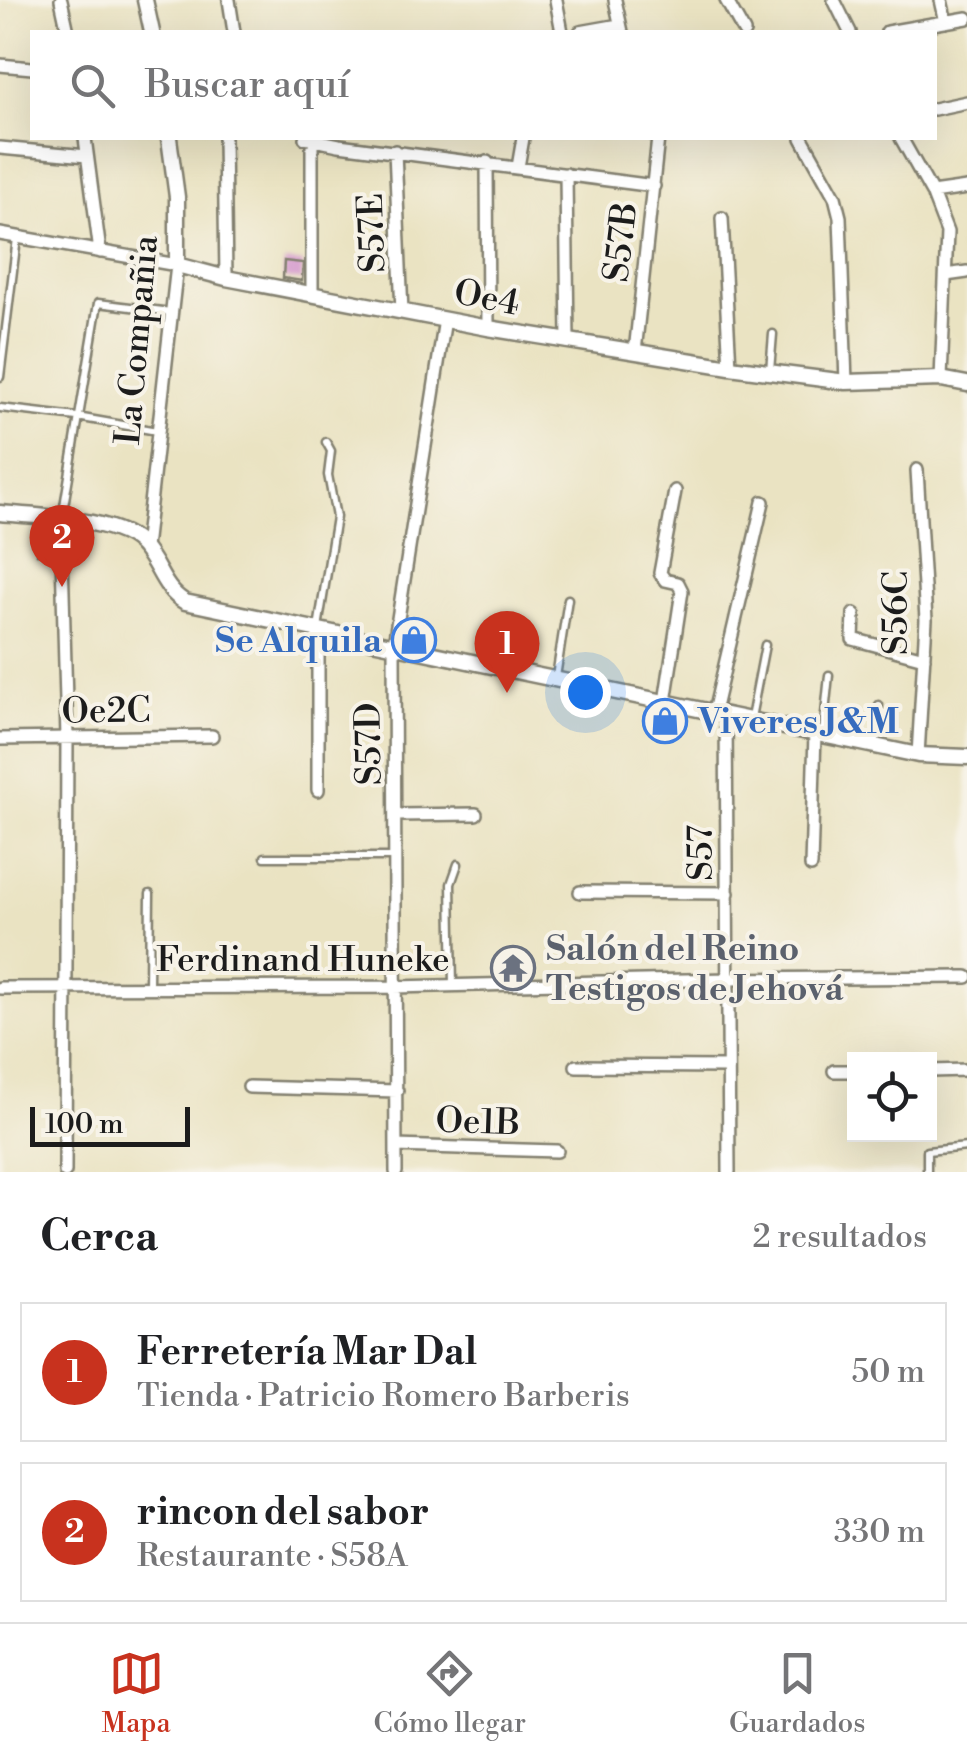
<!DOCTYPE html>
<html lang="es">
<head>
<meta charset="utf-8">
<style>
	body { margin:0; font-family:"Libre Bodoni",serif; background:#f6f6f6; color:#202124 }
	.controls { position:absolute; right:30px; bottom:30px; display:grid; overflow:hidden; border-radius:0px; box-shadow:0 10px 40px #0002 }
	.controls button { width:90px; height:90px; display:grid; place-items:center; padding:0; border:0; border-bottom:2px solid #e0e0e0; background:#fff; color:#202124; font:50px sans-serif }
	.scale { position:absolute; left:30px; bottom:25px; width:160px; box-sizing:border-box; padding-left:10px; border:5px solid #1c1c1c; border-top:0; font-size:28px; line-height:35px; white-space:nowrap; color:#1c1c1c; -webkit-text-stroke:8px #f7f3e8; paint-order:stroke }
	.you { position:absolute; left:585px; top:692px; width:35px; height:35px; margin:-25px; border:8px solid #fff; border-radius:50%; background:#1a73e8; box-shadow:0 0 0 15px #1a73e833 }
	.badge { display:grid; place-items:center; width:65px; height:65px; border-radius:50%; background:#c8321e; color:#fff; font-size:32px; font-weight:700 }
	.pin { position:absolute; translate:-50% -82px; filter:drop-shadow(0 2px 5px #0008) }
	.pin::after { content:''; position:absolute; top:52px; width:35px; height:30px; background:inherit; clip-path:polygon(0 0,100% 0,50% 100%) }
	.list { margin:0; padding:0; list-style:none }
	h2 { display:flex; justify-content:space-between; align-items:center; height:130px; margin:0; padding:0 40px; font-size:42px }
	h2 small { font-size:32px; font-weight:400; color:#757577 }
	.list li { display:grid; grid-template-columns:65px 1fr auto; gap:30px; align-items:center; box-sizing:border-box; height:140px; margin:0 20px 20px; padding:0 20px; border:2px solid #e0e0e0; border-radius:0px }
	.list b { display:block; font-size:38px; white-space:nowrap }
	.list p { margin:0; font-size:32px; white-space:nowrap; color:#757577 }
	.list em { font-size:32px; font-style:normal; color:#757577 }
	.icon { flex:none; width:55px; height:55px; fill:none; stroke:currentColor; stroke-width:2; stroke-linecap:round; stroke-linejoin:round }
	.map { position:relative; flex:none; width:967px; height:1172px; overflow:hidden }
	.search { position:absolute; background:#fff; box-shadow:0 10px 40px #0002; left:30px; right:30px; top:30px; height:110px; display:flex; align-items:center; gap:25px; box-sizing:border-box; padding:0 35px; border-radius:0px; color:#757577; font-size:38px }
	.sheet { height:450px; background:#fff }
	nav { display:flex; justify-content:space-around; align-items:center; box-sizing:border-box; height:140px; border-top:2px solid #e0e0e0; background:#fff; font-size:28px; color:#757577 }
	nav a { display:grid; justify-items:center; gap:5px }
	nav .on { color:#c8321e }
	.map>svg:first-child { display:block }
	.building { fill:#d69bce }
	.lines { fill:none; stroke-linecap:round; stroke-linejoin:round }
	.service-casing { stroke:#83806f; stroke-width:11 }
	.minor-casing { stroke:#83806f; stroke-width:16 }
	.tertiary-casing { stroke:#83806f; stroke-width:19 }
	.service { stroke:#fff; stroke-width:6 }
	.minor { stroke:#fff; stroke-width:11 }
	.tertiary { stroke:#fff; stroke-width:14 }
	.labels { text-anchor:middle; stroke-width:8; stroke-linejoin:round; paint-order:stroke }
	.street-label { font-size:35px; fill:#1c1c1c; stroke:#f7f3e8 }
	.shop-label { font-size:35px; font-weight:bold; fill:#366cbe; stroke:#f7f3e8; text-anchor:end }
	.worship-label { font-size:35px; font-weight:bold; fill:#5b616d; stroke:#f7f3e8; text-anchor:start }
</style>
</head>
<body>
<div class="map">
<svg width="967" height="1172" viewBox="0 0 967 1172">
	<rect width="100%" height="100%" fill="#f7f3e8"/>
	<filter id="ink" filterUnits="userSpaceOnUse"><feTurbulence type="fractalNoise" baseFrequency=".01" numOctaves="2"/><feDisplacementMap in="SourceGraphic" scale="20" xChannelSelector="R" yChannelSelector="G"/><feConvolveMatrix kernelMatrix="1 2 1 2 8 2 1 2 1" color-interpolation-filters="sRGB"/></filter>
	<filter id="wash" filterUnits="userSpaceOnUse"><feTurbulence type="fractalNoise" baseFrequency=".0048" numOctaves="4" result="noise"/><feDisplacementMap in="SourceGraphic" scale="40" xChannelSelector="R" yChannelSelector="G"/><feGaussianBlur stdDeviation="2.25" result="paint"/><feColorMatrix in="noise" values="0 0 0 0 0 0 0 0 0 0 0 0 0 0 0 0 0 1.4 0 .05"/><feComposite in="paint" operator="in"/></filter>
	<g filter="url(#wash)">
		<rect width="100%" height="100%" fill="#eae3c2"/>
		<g id="blocks">
			<!-- building -->
			<path class="building" d="M284 261 303 263 302 281 283 278Z
				M38 534H49L48 555 37 554Z
				M658 717 677 720 674 736 655 732Z"/>
		</g>
	</g>
	<g filter="url(#ink)">
		<use href="#blocks" fill-opacity="0" stroke="#83806f" stroke-width="2.5"/>
		<g class="lines">
			<defs>
				<path id="service" d="M770 371 773 334
					M0 377 17 238
					M0 408 77 417 157 431
					M62 518 98 303 171 312
					M318 628 336 517 328 475 331 451 326 442
					M556 677 568 599
					M751 718 765 645
					M823 733 829 675
					M876 744 879 705
					M265 857H395
					M453 985 451 884 458 864
					M149 986 150 894
					M927 1172V1151L967 1147"/>
				<path id="minor" d="M61 0 68 32
					M229 0 234 32
					M556 0 562 32
					M615 0 622 32
					M726 0 744 32
					M834 0 850 32
					M941 0 946 22
					M580 32 619 25
					M887 32 967 18
					M0 65 32 68
					M934 109 967 102
					M85 138 100 252
					M224 138 226 278
					M305 138 339 145 654 186
					M802 138 835 197 840 217 846 382
					M901 138 932 193 947 232 941 379
					M312 139V294
					M0 148 87 156
					M395 151 402 312
					M487 162 488 328
					M518 167 523 138
					M566 174 568 342
					M932 193 967 188
					M722 218 730 367
					M0 234 177 265 145 548
					M946 275 967 272
					M635 352 658 138
					M917 470 926 620 918 755
					M61 519 67 738 65 1172
					M854 614 853 639 924 658
					M318 629V790
					M665 702 682 591 678 583 665 580 660 573 675 491
					M714 712 763 502
					M726 714 729 1172
					M0 739 212 736
					M397 815 476 814
					M811 866 815 733
					M580 892 728 893
					M0 988 394 987 728 979 967 977
					M576 1066 727 1067
					M834 1071H854
					M930 1071 967 1070
					M249 1087 397 1091
					M396 1146 557 1151
					M396 1172 394 644 445 319"/>
				<path id="tertiary" d="M145 0 152 32
					M169 138 177 197V265L226 278 488 328 730 367 846 382 941 379 967 384
					M0 513C37 517 119 517 143 547 160 566 162 588 185 602L918 755 967 757"/>
			</defs>
			<!-- service casing -->
			<use href="#service" class="service-casing"/>
			<!-- minor casing -->
			<use href="#minor" class="minor-casing"/>
			<!-- tertiary casing -->
			<use href="#tertiary" class="tertiary-casing"/>
			<!-- service -->
			<use href="#service" class="service"/>
			<!-- minor -->
			<use href="#minor" class="minor"/>
			<!-- tertiary -->
			<use href="#tertiary" class="tertiary"/>
		</g>
	</g>
	<!-- icons -->
	<defs>
		<symbol id="shop-ring" viewBox="-11 -11 22 22"><circle r="9.5" fill="#f7f3e8" stroke="#3f7fe0" stroke-width="1.5"/><path d="M-5-2.5h2.3a2.7 3.5 0 0 1 5.4 0H5L5.5 6h-11ZM-1.5-2.5h3a1.5 2.3 0 0 0-3 0Z" fill="#3f7fe0"/></symbol>
		<symbol id="temple-ring" viewBox="-11 -11 22 22"><circle r="9.5" fill="#f7f3e8" stroke="#6b7280" stroke-width="1.5"/><path d="M0-6L5-2H3V0L6.5 2.5H4V6H1.5V3h-3V6H-4V2.5H-6.5L-3 0V-2H-5Z" fill="#6b7280"/></symbol>
	</defs>
	<g fill-rule="evenodd">
		<use href="#shop-ring" x="389" y="615" width="50" height="50"/>
		<use href="#shop-ring" x="640" y="696" width="50" height="50"/>
		<use href="#temple-ring" x="488" y="943" width="50" height="50"/>
	</g>
	<g class="labels">
		<!-- street labels -->
		<g class="street-label">
			<text transform="translate(371 233) rotate(-92)" y="12">S57E</text>
			<text transform="translate(620 242) rotate(-83)" y="12">S57B</text>
			<text transform="translate(487 297) rotate(11)" y="12">Oe4</text>
			<text transform="translate(136 340) rotate(-85)" y="12">La Compañia</text>
			<text transform="translate(895 613) rotate(-90)" y="12">S56C</text>
			<text transform="translate(106 710) rotate(-1)" y="12">Oe2C</text>
			<text transform="translate(368 744) rotate(-91)" y="12">S57D</text>
			<text transform="translate(700 853) rotate(-90)" y="12">S57</text>
			<text x="303" y="971">Ferdinand Huneke</text>
			<text transform="translate(478 1121) rotate(2)" y="12">Oe1B</text>
		</g>
		<!-- shop labels -->
		<g class="shop-label">
			<text x="382" y="652">Se Alquila</text>
			<text x="698" y="733" text-anchor="start">Viveres J&amp;M</text>
		</g>
		<!-- worship labels -->
		<g class="worship-label">
			<text x="546" y="960">Salón del Reino<tspan x="546" dy="40">Testigos de Jehová</tspan></text>
		</g>
	</g>
</svg>
<div class="controls">
<button><svg class="icon" aria-label="locate" viewBox="0 0 24 24"><circle cx="12" cy="12" r="6"/><path d="M12 2v4M12 18v4M2 12h4M18 12h4"/></svg></button>
</div>
<div class="scale">100 m</div>
<div class="you"></div>
<div class="pin badge" style="left:507px;top:693px">1</div>
<div class="pin badge" style="left:62px;top:587px">2</div>
<div class="search"><svg class="icon" aria-label="search" viewBox="0 0 24 24"><circle cx="10" cy="10" r="6"/><path d="M15 15l6 6"/></svg>Buscar aquí</div>
</div>
<section class="sheet">
<h2>Cerca<small>2 resultados</small></h2>
<ul class="list">
<li><span class="badge">1</span><div><b>Ferretería Mar Dal</b><p>Tienda · Patricio Romero Barberis</p></div><em>50 m</em></li>
<li><span class="badge">2</span><div><b>rincon del sabor</b><p>Restaurante · S58A</p></div><em>330 m</em></li>
</ul>
</section>
<nav>
<a class="on"><svg class="icon" aria-label="map" viewBox="0 0 24 24"><path d="M3 6l6-2 6 2 6-2v14l-6 2-6-2-6 2zM9 4v14M15 6v14"/></svg>Mapa</a>
<a><svg class="icon" aria-label="directions" viewBox="0 0 24 24"><path d="M12 3l9 9-9 9-9-9zM9 14v-3h6M13 9l2 2-2 2"/></svg>Cómo llegar</a>
<a><svg class="icon" aria-label="saved" viewBox="0 0 24 24"><path d="M7 4h10v16l-5-4-5 4z"/></svg>Guardados</a>
</nav>
</body>
</html>
